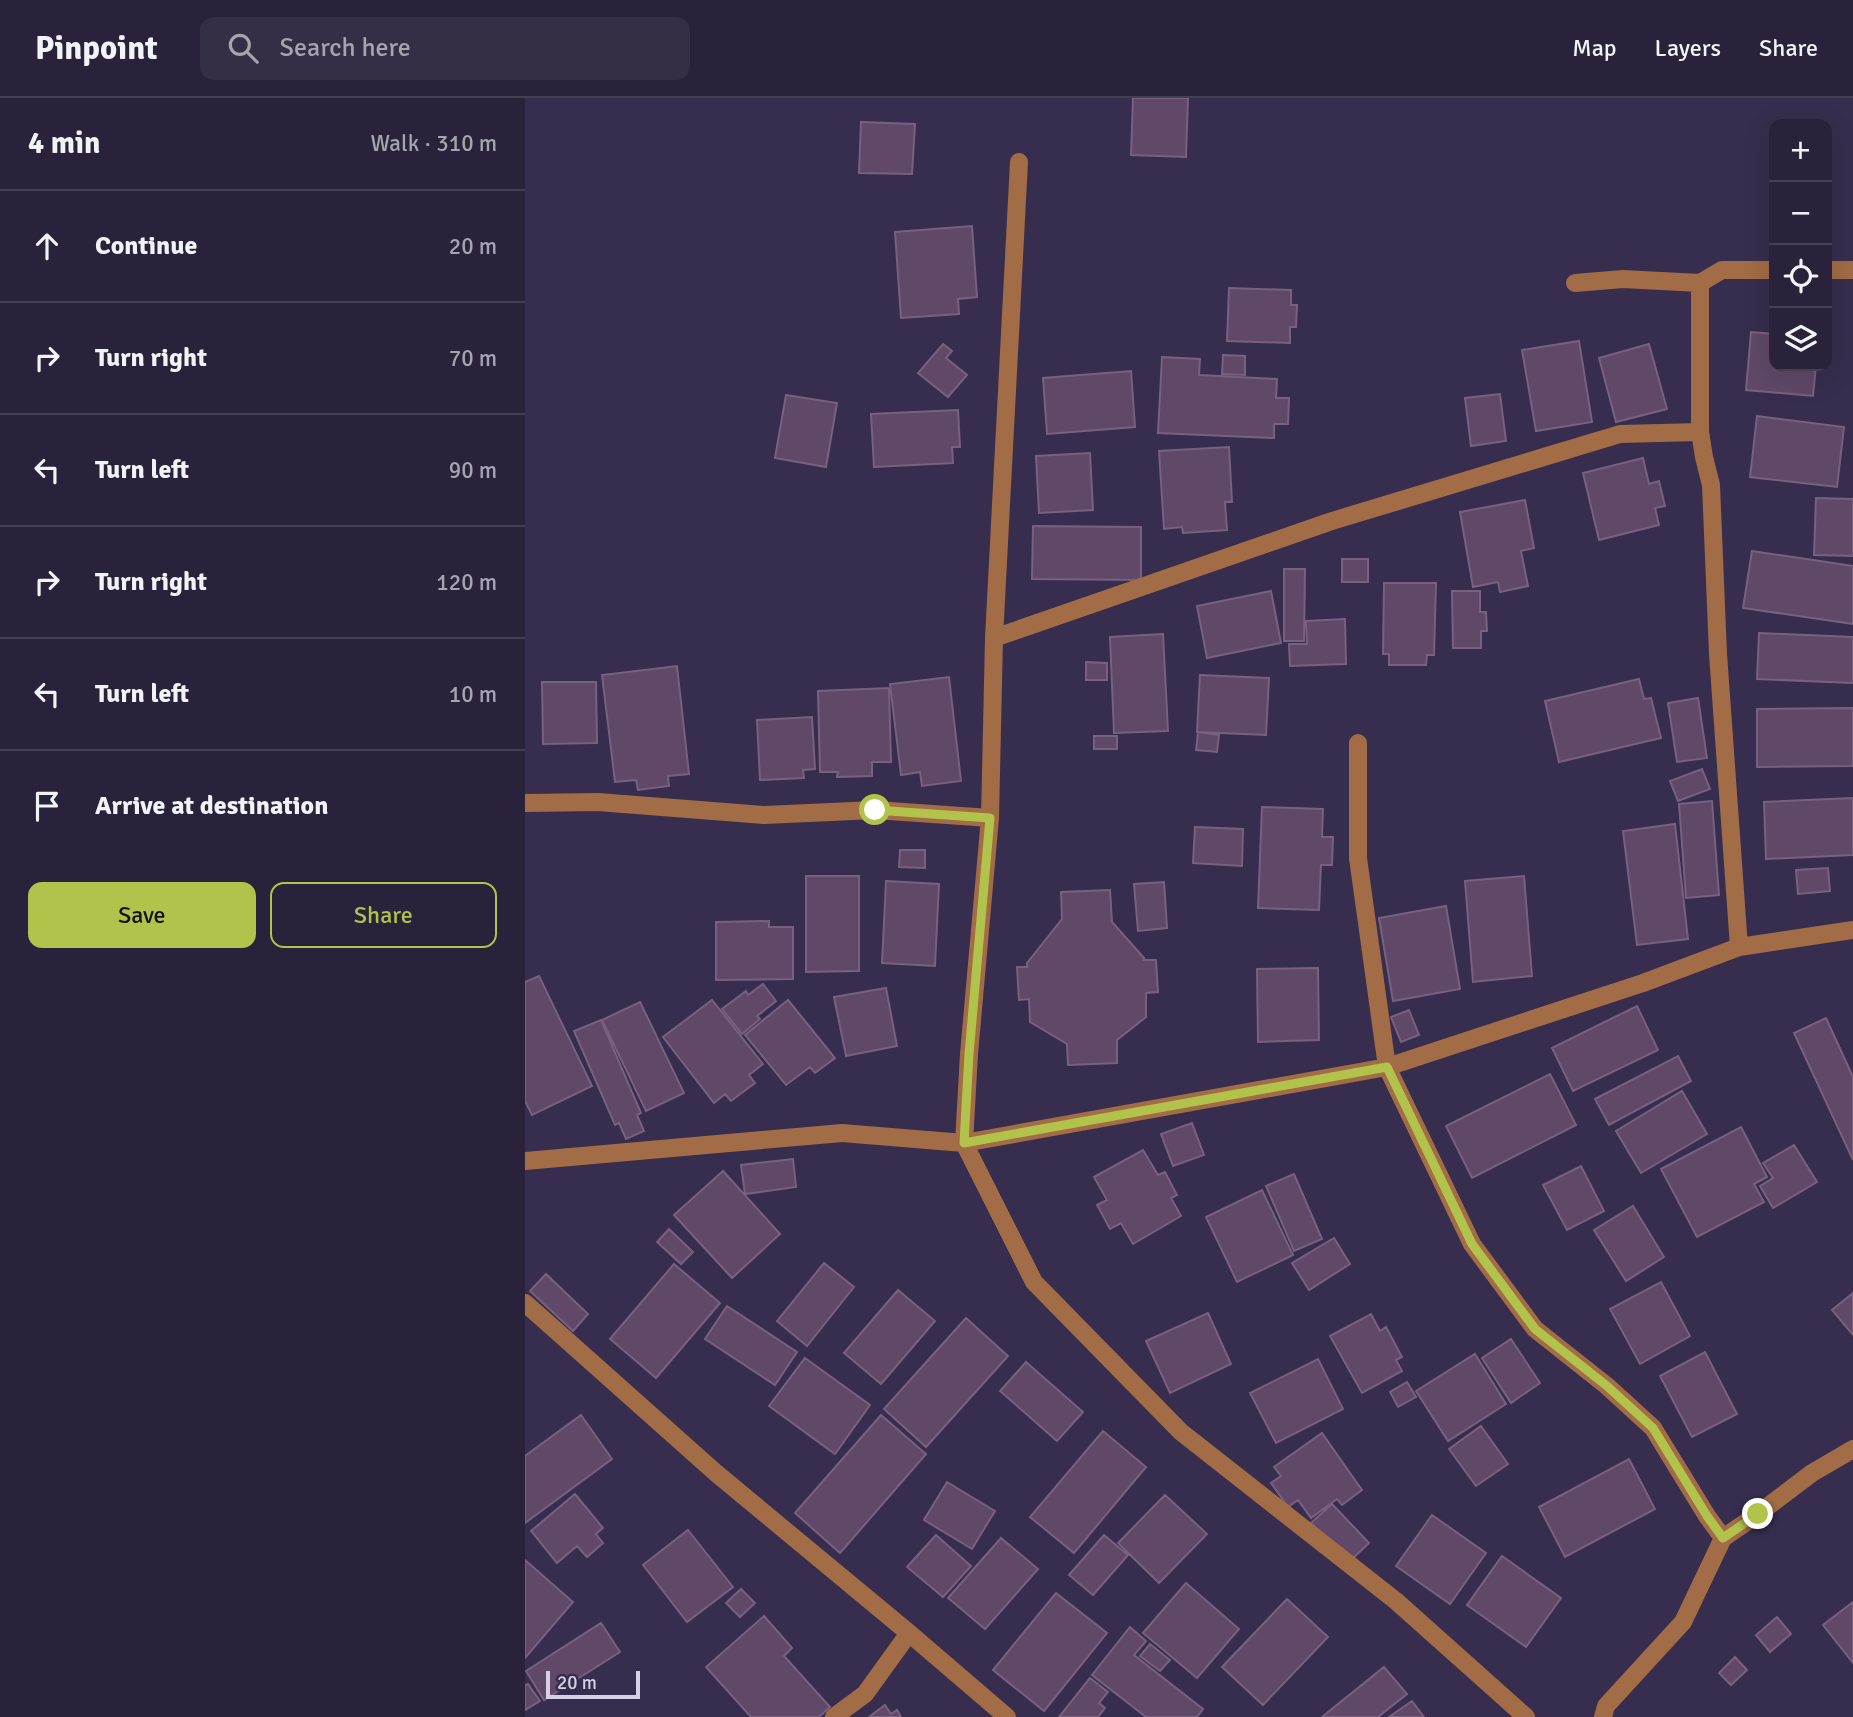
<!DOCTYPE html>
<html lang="en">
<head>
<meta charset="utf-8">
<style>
	body { margin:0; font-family:Signika,sans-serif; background:#352f45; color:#f1f3f6 }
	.controls { position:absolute; right:21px; top:21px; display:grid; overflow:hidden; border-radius:14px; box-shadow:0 7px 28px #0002 }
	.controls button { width:63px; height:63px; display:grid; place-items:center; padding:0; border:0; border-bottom:2px solid #453f54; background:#29223a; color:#f1f3f6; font:35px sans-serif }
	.scale { position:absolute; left:21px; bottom:18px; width:94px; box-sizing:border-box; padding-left:7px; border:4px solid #d6d1e6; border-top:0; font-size:19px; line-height:24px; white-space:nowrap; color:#d6d1e6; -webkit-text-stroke:5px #372d4e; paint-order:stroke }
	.stop { position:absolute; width:21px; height:21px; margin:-16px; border:5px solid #b2c34b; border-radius:50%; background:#fff }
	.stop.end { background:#b2c34b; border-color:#fff; box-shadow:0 2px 7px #0008 }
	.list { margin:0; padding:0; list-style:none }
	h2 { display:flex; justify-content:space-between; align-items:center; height:91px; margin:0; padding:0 28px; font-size:30px }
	h2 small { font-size:23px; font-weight:400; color:#a5a4af }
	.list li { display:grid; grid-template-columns:46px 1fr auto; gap:21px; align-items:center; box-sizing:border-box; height:112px; padding:0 28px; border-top:2px solid #453f54 }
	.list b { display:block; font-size:26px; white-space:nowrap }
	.list em { font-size:23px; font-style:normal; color:#a5a4af }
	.actions { display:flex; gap:14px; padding:21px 28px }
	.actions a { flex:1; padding:16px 0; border:2px solid #b2c34b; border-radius:14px; text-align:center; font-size:24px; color:#b2c34b }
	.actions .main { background:#b2c34b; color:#111 }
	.icon { flex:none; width:38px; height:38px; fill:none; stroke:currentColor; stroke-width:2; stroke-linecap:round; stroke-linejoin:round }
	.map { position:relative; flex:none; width:1328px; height:1619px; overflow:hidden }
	header { display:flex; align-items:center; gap:42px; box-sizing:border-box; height:98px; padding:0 35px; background:#29223a; border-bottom:2px solid #453f54 }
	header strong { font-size:33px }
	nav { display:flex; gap:38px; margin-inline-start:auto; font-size:24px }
	.search { width:490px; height:63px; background:#352f45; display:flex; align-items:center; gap:18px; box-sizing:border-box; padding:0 24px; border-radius:14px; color:#a5a4af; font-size:26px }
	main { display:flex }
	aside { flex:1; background:#29223a }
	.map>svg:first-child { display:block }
	.building { fill:#5f4868; stroke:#786081; stroke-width:2 }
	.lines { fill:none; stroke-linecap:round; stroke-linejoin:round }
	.minor { stroke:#a16c46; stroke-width:18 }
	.route { stroke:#b2c34b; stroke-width:9 }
</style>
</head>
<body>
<header>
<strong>Pinpoint</strong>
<div class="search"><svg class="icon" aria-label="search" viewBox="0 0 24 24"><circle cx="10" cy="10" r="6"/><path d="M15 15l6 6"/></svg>Search here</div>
<nav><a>Map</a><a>Layers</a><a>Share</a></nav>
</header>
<main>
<aside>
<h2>4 min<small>Walk · 310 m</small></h2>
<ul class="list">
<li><svg class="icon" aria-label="ahead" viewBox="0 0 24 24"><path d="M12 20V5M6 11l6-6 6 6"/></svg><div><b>Continue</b></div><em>20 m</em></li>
<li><svg class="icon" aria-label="right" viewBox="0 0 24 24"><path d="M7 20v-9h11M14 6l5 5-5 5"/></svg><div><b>Turn right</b></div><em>70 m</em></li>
<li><svg class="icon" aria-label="left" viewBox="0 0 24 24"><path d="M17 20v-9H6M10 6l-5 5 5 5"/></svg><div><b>Turn left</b></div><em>90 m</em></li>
<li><svg class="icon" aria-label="right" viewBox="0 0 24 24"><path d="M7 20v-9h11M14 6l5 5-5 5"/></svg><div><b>Turn right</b></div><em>120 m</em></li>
<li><svg class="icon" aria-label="left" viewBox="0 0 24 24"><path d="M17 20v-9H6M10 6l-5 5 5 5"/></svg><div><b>Turn left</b></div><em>10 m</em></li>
<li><svg class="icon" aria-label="arrive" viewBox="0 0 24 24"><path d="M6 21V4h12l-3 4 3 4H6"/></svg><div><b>Arrive at destination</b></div></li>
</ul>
<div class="actions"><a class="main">Save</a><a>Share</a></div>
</aside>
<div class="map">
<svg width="1328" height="1619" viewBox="0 0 1328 1619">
	<rect width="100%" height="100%" fill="#372d4e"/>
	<!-- building -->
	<path class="building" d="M608 0H663L661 59 606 57Z
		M336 24 390 26 387 76 334 75Z
		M447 128 452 199 433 201 434 216 376 220 370 134Z
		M704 190 766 192V207H772L771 229H765V245L702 243Z
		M1226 234 1249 236V268H1291L1288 298 1221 292Z
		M1054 243 1067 324 1011 333 997 252Z
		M418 246 427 253 421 260 442 277 423 299 393 275Z
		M1124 246 1142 311 1091 324 1074 260Z
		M698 257 720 258V277L697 276Z
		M637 259 675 261 674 277 752 281 751 300H764L763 326H749V340L633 335Z
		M606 273 610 329 522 336 518 280Z
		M975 296 981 343 946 348 940 300Z
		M261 297 312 305 301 369 250 360Z
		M433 312 435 349H427L428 365 349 369 346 316Z
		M1232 318 1319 329 1312 389 1225 379Z
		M704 349 707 404H700L702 432 658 435 657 429 639 431 634 353Z
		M565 355 568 412 514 415 511 358Z
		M1118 360 1124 386 1134 383 1140 408 1130 410 1134 427 1074 442 1058 375Z
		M1291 400 1328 401V458L1289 457Z
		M1000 402 1009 450 996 453 1003 488 975 494 973 484 948 489 935 414Z
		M508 428 616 429V482L507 481Z
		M1227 453 1328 468V526L1218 510Z
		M817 461H843V484H817Z
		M759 471H780L779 543H759Z
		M859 485H911L909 557H902L901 567H864V556H858Z
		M746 493 756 545 682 560 672 508Z
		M927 493H955V514H961L962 533H956V550H928Z
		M820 521 821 566 765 568 764 546H782L781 523Z
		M1234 535 1328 539V585L1232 581Z
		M638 536 643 633 589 635 585 539Z
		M561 564 582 565V582H561Z
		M152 568 164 676 143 678 144 688 113 692 111 682 90 684 77 577Z
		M675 577 744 580 741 637 672 634Z
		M424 579 436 683 397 688 395 674 376 677 365 586Z
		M1114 581 1119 601 1126 600 1136 640 1034 664 1020 603Z
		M17 584H71L72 645 18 646Z
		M364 590 366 664H347V678L312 679 313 674H295L293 593Z
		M1173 600 1182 660 1152 664 1143 605Z
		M1328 610V668L1232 669V611Z
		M287 619 290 671 278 672 279 680 235 682 232 622Z
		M673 634 694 637 692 654 671 652Z
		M569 638H592V651H569Z
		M1177 671 1185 691 1153 703 1145 683Z
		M1328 700V757L1241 761 1239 704Z
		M1187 703 1194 797 1161 800 1154 706Z
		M737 709 798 711 797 739H808L807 767H796L794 812 733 810Z
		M1150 726 1163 841 1112 847 1098 733Z
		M670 729 718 731 717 768 668 765Z
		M375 752H400V770L374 769Z
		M1303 770 1305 793 1273 796 1271 772Z
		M281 778H334V873L281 874Z
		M999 778 1007 878 948 884 940 783Z
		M361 783 414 786 410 868 357 865Z
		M639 784 642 830 613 833 609 786Z
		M585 792 587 824 619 860V862H631L633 894 621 895V919L592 942V965L543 967 542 946 505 924 504 901 494 902 492 869H502V865L537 821 536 794Z
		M921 808 935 891 868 903 854 820Z
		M244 823V829H268V881L191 882V824Z
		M793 870 794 942 733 944 732 871Z
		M14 878 67 988 7 1017 0 1003V884Z
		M238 886 251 903 232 918 235 921 217 936 197 911 221 893 223 897Z
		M361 890 372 948 321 958 309 899Z
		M187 902 238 966 224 977 230 985 206 1003 200 996 189 1005 138 939Z
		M263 902 310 960 290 975 285 969 261 987 220 937Z
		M115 904 159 995 121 1013 77 922Z
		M1112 908 1133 952 1048 993 1027 950Z
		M884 912 894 937 876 944 866 919Z
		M1301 920 1328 979V1062L1269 935Z
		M76 922 116 1015 112 1017 119 1033 101 1041 94 1025 90 1027 49 933Z
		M1153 958 1166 983 1084 1027 1070 1001Z
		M1025 976 1051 1027 947 1080 921 1028Z
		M1157 993 1182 1036 1116 1075 1091 1033Z
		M667 1025 679 1057 648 1068 636 1036Z
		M1216 1029 1242 1079 1229 1086 1239 1104 1172 1139 1136 1071Z
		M1269 1047 1292 1084 1248 1110 1235 1088 1248 1080 1238 1065Z
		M618 1052 633 1077 640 1074 652 1097 646 1100 656 1118 608 1146 596 1125 585 1131 572 1107 582 1102 569 1079Z
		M268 1061 271 1089 220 1096 216 1067Z
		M1056 1068 1079 1113 1042 1132 1018 1087Z
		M198 1073 255 1136 207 1180 149 1117Z
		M769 1076 797 1141 769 1153 741 1088Z
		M737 1092 768 1157 712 1184 681 1119Z
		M1108 1108 1139 1159 1101 1183 1069 1132Z
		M144 1131 168 1154 156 1166 132 1144Z
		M809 1140 825 1166 784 1192 767 1165Z
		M299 1165 329 1189 282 1248 252 1223Z
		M149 1166 195 1205 131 1280 85 1241Z
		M21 1176 63 1216 48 1233 5 1193Z
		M1136 1184 1165 1238 1115 1266 1085 1211Z
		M373 1192 410 1223 356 1286 319 1255Z
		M1328 1195V1237L1307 1212Z
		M202 1208 272 1254 250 1287 180 1241Z
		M683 1215 706 1266 645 1295 621 1243Z
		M846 1216 855 1233 861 1229 877 1259 871 1262 877 1273 837 1295 805 1238Z
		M441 1220 483 1258 401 1349 359 1311Z
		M986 1241 1015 1285 986 1305 957 1260Z
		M1180 1254 1212 1316 1167 1339 1135 1278Z
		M950 1256 981 1306 923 1343 891 1293Z
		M280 1260 345 1307 310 1356 244 1308Z
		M793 1261 818 1311 751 1345 725 1295Z
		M501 1264 558 1314 532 1343 475 1293Z
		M882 1284 891 1299 873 1309 865 1294Z
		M56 1317 87 1361 0 1425V1358Z
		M356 1317 401 1356 315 1455 270 1415Z
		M956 1328 983 1366 951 1388 924 1351Z
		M578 1333 621 1369 549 1455 505 1419Z
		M797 1335 837 1392 817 1407 812 1401 786 1420 773 1402 763 1409 746 1385 756 1378 749 1369Z
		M1104 1361 1130 1411 1040 1459 1014 1409Z
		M422 1384 470 1413 447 1451 399 1422Z
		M50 1396 78 1430 71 1436 78 1445 62 1459 52 1448 32 1465 6 1433Z
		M640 1397 682 1436 634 1485 593 1445Z
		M807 1406 844 1445 824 1464 786 1425Z
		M907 1417 961 1455 925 1506 871 1468Z
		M163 1432 208 1489 162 1524 118 1467Z
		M411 1437 446 1468 418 1499 382 1469Z
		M579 1437 603 1457 568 1497 544 1477Z
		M476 1440 513 1471 460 1531 423 1500Z
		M977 1458 1036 1500 1001 1549 942 1507Z
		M0 1462 48 1504 0 1560Z
		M661 1485 714 1531 672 1580 618 1535Z
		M216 1491 230 1505 215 1519 201 1505Z
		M531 1495 582 1535 519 1613 468 1572Z
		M762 1501 803 1539 738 1607 697 1569Z
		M1328 1504V1565L1298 1527Z
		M239 1518 267 1550 259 1558 305 1609 294 1619H226L181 1569Z
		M1252 1519 1266 1536 1245 1554 1231 1537Z
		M76 1525 95 1554 19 1602 1 1573Z
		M605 1529 621 1543 609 1557 678 1611 672 1619H621L567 1577Z
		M625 1546 645 1562 635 1573 615 1558Z
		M1210 1559 1222 1572 1206 1587 1194 1575Z
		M859 1569 882 1596 853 1619H797Z
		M565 1580 583 1594 574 1605 580 1610 573 1619H534Z
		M3 1586 15 1603 0 1612V1587Z
		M887 1603 899 1619H864Z
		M360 1607 366 1616 372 1612 376 1619H344Z"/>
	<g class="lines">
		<!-- minor -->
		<path class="minor" d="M494 64 469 540 465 720 444 956 439 1045 509 1184 656 1334 871 1503 1001 1619
			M1302 172H1328
			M1050 185 1098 181 1175 185 1197 172H1249
			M1175 185V334L1179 359 1186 387 1193 556 1214 849
			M469 540 807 423 1095 336 1175 334
			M833 645V760L862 969 947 1146 1010 1231 1082 1288 1128 1330 1182 1418 1198 1440
			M0 705 73 704 239 717 350 712 465 720
			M0 1063 317 1035 439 1045 862 969 1118 885 1214 849 1328 832
			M0 1205 191 1375 384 1535 482 1619
			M309 1619 340 1596 384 1535
			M1078 1619 1081 1608 1158 1524 1198 1440 1233 1416 1287 1375 1328 1351"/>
	</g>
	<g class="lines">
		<!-- route -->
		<path class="route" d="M350 712 465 720 444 956 439 1045 862 969 947 1146 1010 1231 1082 1288 1128 1330 1182 1418 1198 1440 1233 1416"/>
	</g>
</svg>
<div class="controls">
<button>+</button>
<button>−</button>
<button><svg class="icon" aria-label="locate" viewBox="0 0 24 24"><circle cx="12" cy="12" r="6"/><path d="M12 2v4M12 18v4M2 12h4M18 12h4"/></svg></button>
<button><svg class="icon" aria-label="layers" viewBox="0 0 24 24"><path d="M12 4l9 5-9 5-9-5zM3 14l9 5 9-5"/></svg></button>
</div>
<div class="scale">20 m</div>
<div class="stop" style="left:350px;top:712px"></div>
<div class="stop end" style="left:1233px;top:1416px"></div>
</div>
</main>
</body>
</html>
